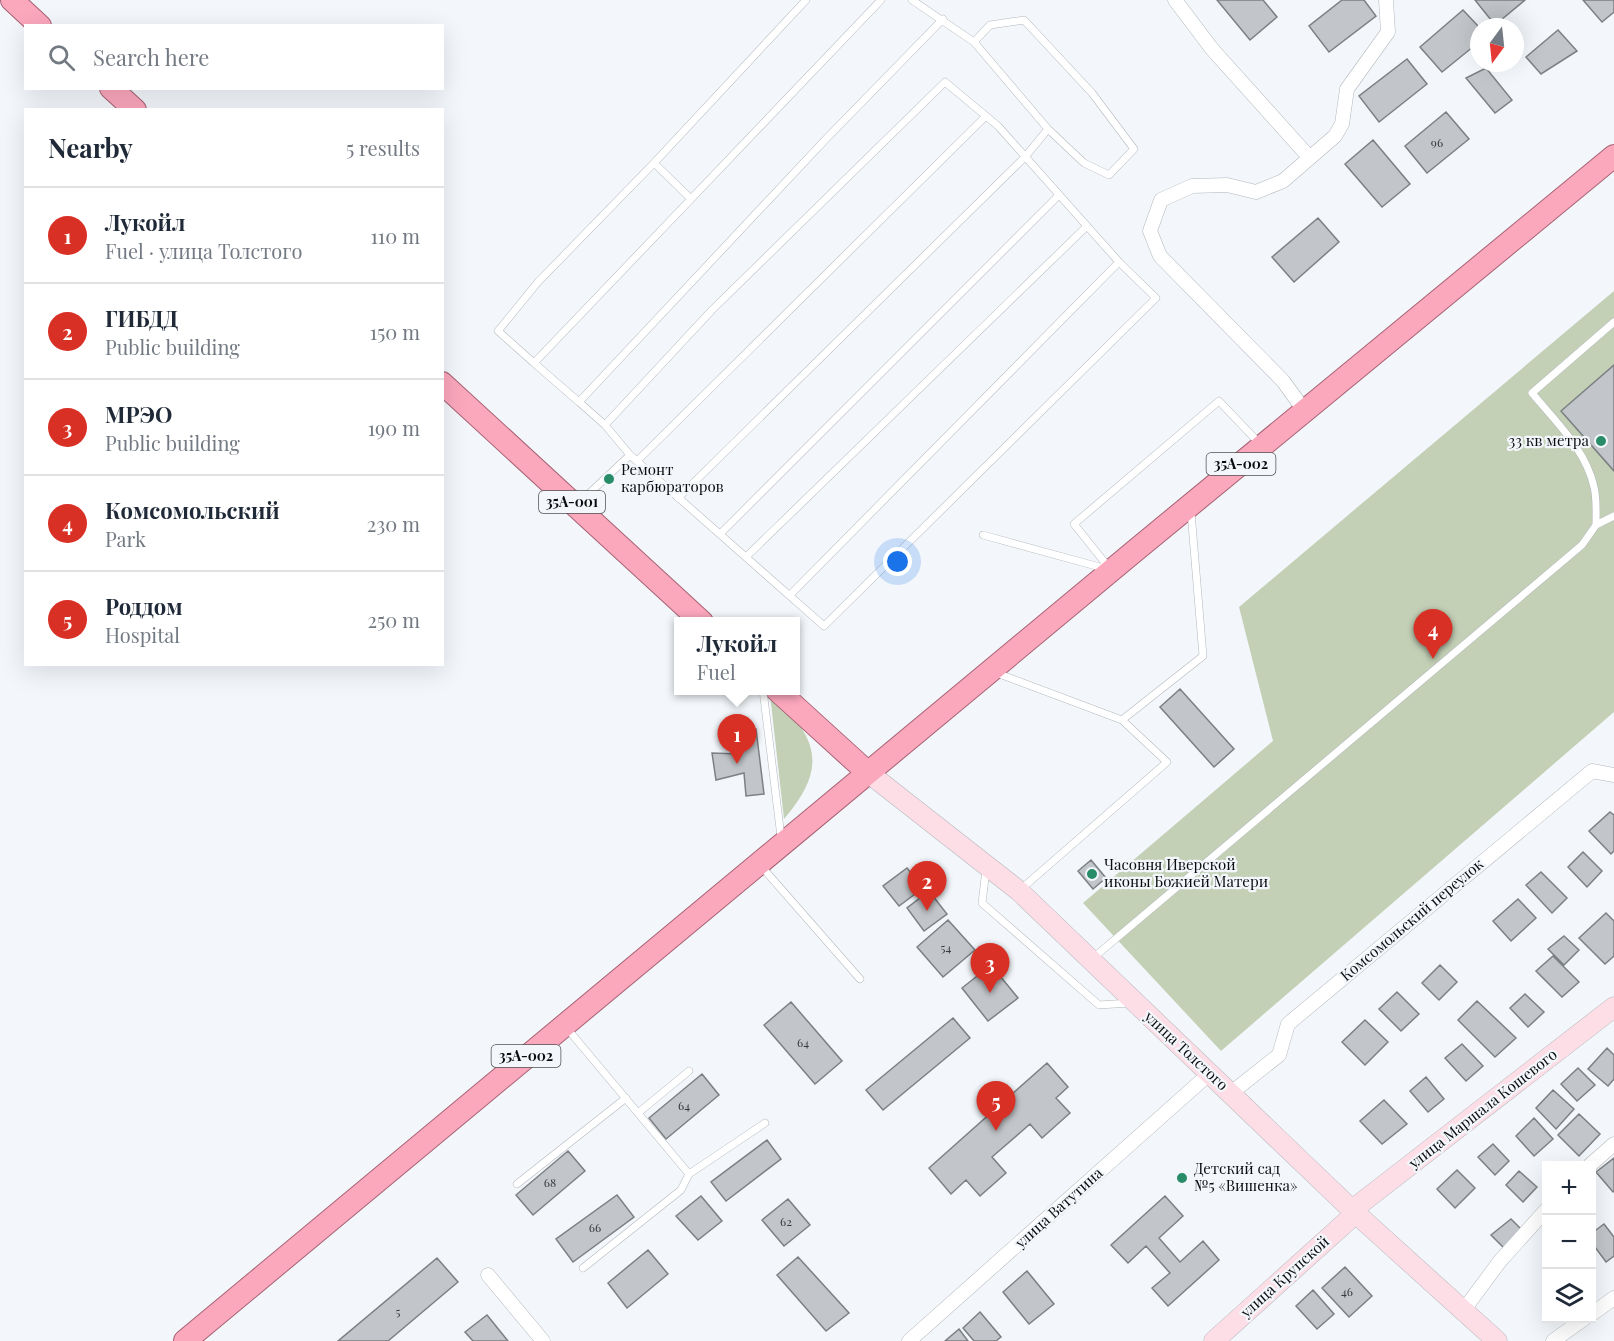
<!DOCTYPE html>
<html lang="en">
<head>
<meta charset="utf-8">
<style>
	body { margin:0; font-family:"Playfair Display",serif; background:#f2f2f3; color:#1f2937 }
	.controls { position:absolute; right:18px; bottom:18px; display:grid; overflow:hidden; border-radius:0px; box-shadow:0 6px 24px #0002 }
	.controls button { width:54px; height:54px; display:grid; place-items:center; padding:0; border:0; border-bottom:2px solid #e0e1e3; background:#fff; color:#1f2937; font:30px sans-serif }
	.compass { position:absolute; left:1470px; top:18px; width:54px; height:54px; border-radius:50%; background:#fff; box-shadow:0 6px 24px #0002; rotate:195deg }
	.you { position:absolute; left:898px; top:562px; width:21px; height:21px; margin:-15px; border:4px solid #fff; border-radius:50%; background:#1a73e8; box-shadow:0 0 0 9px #1a73e833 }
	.badge { display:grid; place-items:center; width:39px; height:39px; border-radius:50%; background:#d93025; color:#fff; font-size:20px; font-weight:700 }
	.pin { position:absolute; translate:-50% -50px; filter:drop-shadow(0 2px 3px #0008) }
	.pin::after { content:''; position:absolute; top:32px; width:21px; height:18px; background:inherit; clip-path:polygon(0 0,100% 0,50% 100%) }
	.popup { position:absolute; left:674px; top:617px; width:126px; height:78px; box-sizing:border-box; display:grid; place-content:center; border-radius:0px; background:#fff; filter:drop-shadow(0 2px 4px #0005); font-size:20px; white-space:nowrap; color:#747a83 }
	.popup b { font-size:22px; color:#1f2937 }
	.popup::after { content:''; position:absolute; left:50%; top:100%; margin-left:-12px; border:12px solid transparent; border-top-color:#fff }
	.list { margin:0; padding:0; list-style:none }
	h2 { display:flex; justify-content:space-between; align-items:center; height:78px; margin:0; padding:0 24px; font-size:26px }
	h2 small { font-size:20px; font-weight:400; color:#747a83 }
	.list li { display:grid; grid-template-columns:39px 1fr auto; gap:18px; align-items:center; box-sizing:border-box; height:96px; padding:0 24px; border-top:2px solid #e0e1e3 }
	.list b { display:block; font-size:22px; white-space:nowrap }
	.list p { margin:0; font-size:20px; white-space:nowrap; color:#747a83 }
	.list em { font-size:20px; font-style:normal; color:#747a83 }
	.icon { flex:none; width:33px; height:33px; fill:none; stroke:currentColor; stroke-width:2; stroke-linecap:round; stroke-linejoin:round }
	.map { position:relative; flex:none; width:1614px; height:1341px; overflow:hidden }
	.search { position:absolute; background:#fff; box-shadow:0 6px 24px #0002; left:24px; top:24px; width:420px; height:66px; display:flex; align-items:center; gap:15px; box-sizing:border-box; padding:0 21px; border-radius:0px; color:#747a83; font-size:22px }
	.panel { position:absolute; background:#fff; box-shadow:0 6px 24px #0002; left:24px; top:108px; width:420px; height:558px; border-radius:0px }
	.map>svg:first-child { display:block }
	.green { fill:#c3d0b6 }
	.building { fill:#c2c5c9; stroke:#7c8083; stroke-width:1.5 }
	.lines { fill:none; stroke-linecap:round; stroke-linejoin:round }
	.service-casing { stroke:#b3b7bb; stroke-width:8 }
	.minor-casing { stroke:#b3b7bb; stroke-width:15 }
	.secondary-casing { stroke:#b3b7bb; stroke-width:21 }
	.trunk-casing { stroke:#a66274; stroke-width:24 }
	.service { stroke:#fff; stroke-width:7 }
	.minor { stroke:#fff; stroke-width:14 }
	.secondary { stroke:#fedee6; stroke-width:20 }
	.trunk { stroke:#fba7bc; stroke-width:22 }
	.poi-dot { fill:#278c67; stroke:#f3f7fb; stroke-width:2 }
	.labels { text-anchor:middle; stroke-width:4.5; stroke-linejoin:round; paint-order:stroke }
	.number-label { font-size:12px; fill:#383a3c }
	.shield { fill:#f3f7fb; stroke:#505254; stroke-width:1.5 }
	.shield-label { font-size:14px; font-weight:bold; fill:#0a0c0d }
	.poi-label { font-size:15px; fill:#0a0c0d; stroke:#f3f7fb; text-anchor:start }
	.street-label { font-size:15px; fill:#0a0c0d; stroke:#f3f7fb }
</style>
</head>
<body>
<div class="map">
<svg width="1614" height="1341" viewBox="0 0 1614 1341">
	<rect width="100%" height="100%" fill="#f3f7fb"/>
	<!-- green -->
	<path class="green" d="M1614 291V712L1221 1051 1083 903 1273 741 1239 607Z
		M770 694C819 737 828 768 784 819Z"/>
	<!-- building -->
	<path class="building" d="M1217 0H1263L1277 17 1250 40Z
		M1342 0H1364L1376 16 1329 52 1309 26Z
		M1475 0H1525L1495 25Z
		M1583 0H1614V12L1602 22Z
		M1463 10 1479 27V42L1442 72 1420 47Z
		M1558 30 1577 51 1541 74 1526 57Z
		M1407 59 1427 84 1379 122 1359 96Z
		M1486 68 1512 100 1495 113 1466 78Z
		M1446 112 1469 139 1427 173 1405 146Z
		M1373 140 1410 184 1382 207 1345 164Z
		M1318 218 1339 242 1294 282 1272 257Z
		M1614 365V471L1561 411Z
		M1180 689 1234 749 1214 767 1160 707Z
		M756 729 764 794 746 796 744 773 716 780 712 753 740 754 737 731Z
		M1610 812 1614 815V851L1611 854 1589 831Z
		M1583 852 1602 871 1587 887 1568 867Z
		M1091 860 1106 878 1093 889 1078 871Z
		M907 868 923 888 899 906 883 886Z
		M1541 872 1567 898 1552 913 1526 885Z
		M929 891 947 914 924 931 907 908Z
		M1518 899 1536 918 1511 941 1493 921Z
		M1606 913 1614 921V956L1605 964 1579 938Z
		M948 920 975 950 943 977 917 947Z
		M1564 936 1579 950 1564 965 1548 949Z
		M1553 956 1579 982 1562 997 1536 971Z
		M991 965 1018 998 988 1021 962 988Z
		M1440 965 1457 982 1439 1000 1422 983Z
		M1397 992 1419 1014 1401 1031 1379 1009Z
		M1525 994 1544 1012 1528 1027 1510 1008Z
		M1477 1001 1516 1038 1495 1057 1458 1020Z
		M791 1002 842 1061 815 1084 764 1025Z
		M953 1018 970 1038 883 1110 866 1090Z
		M1365 1020 1388 1042 1365 1065 1342 1042Z
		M1462 1044 1483 1066 1466 1081 1445 1058Z
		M1607 1048 1614 1055V1079L1608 1086 1588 1069Z
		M1047 1063 1068 1087 1056 1098 1070 1113 1042 1138 1030 1124 992 1157 1006 1173 980 1196 966 1180 951 1194 929 1168Z
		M1578 1068 1595 1085 1577 1101 1561 1084Z
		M702 1074 719 1095 666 1139 649 1118Z
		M1426 1077 1444 1099 1428 1112 1410 1091Z
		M1553 1090 1574 1109 1556 1129 1536 1108Z
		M1384 1100 1407 1124 1382 1144 1360 1121Z
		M1579 1114 1600 1134 1579 1156 1558 1135Z
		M1534 1118 1553 1139 1534 1156 1516 1136Z
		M767 1140 781 1159 726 1201 711 1182Z
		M1493 1144 1509 1161 1495 1175 1478 1157Z
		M568 1151 585 1171 533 1215 516 1195Z
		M1614 1158V1191L1613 1192 1596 1172Z
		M1457 1170 1475 1188 1455 1208 1437 1189Z
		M1519 1171 1537 1187 1523 1202 1506 1185Z
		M617 1195 634 1217 573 1262 556 1239Z
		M701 1196 722 1221 698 1240 676 1216Z
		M1165 1196 1183 1216 1159 1238 1180 1262 1203 1241 1219 1260 1168 1306 1152 1288 1170 1273 1146 1246 1128 1263 1111 1245Z
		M788 1199 810 1225 784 1246 762 1220Z
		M1511 1219 1524 1232 1505 1249 1491 1235Z
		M1604 1224 1614 1237V1256L1606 1262 1592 1243V1233Z
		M648 1250 668 1274 627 1308 608 1283Z
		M798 1257 849 1313 826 1331 777 1275Z
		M437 1258 458 1282 388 1341H338Z
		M1345 1267 1372 1296 1349 1317 1322 1288Z
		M1027 1271 1054 1304 1029 1324 1003 1292Z
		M1313 1290 1334 1314 1317 1329 1296 1306Z
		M980 1312 1001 1337 996 1341H974L963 1328Z
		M487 1315 508 1341H473L465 1332Z
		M959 1329 968 1341H945Z"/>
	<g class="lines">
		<defs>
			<path id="service" d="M806 0 654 163 691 199 881 0
				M912 0 974 42
				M654 163 538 282 498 331 534 363 691 199
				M534 363 579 402 825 140 943 19
				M579 402 605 425
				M637 461 986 116
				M678 498 1025 157 1048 129 1084 163 1109 175 1134 149 1092 93 1024 20 990 25 974 42 1048 129
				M578 504 630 455 824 626 1156 298 1119 262 998 126 945 82 712 310 605 425 630 455
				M1596 525C1596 513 1597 499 1594 487 1586 450 1556 422 1532 393L1614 322
				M720 534 1059 195
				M983 535 1107 569
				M746 557 1087 226
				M1110 569 1074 524 1219 401 1260 444
				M790 595 1119 262
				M994 672 1122 720 1203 656 1191 512
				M763 690 781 837
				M761 866 860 979
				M986 870 982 903 1099 1005 1130 1003
				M1020 890 1167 762 1122 720
				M1093 958 1582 545 1596 525 1614 516
				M565 1026 689 1174 765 1123
				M638 1113 689 1071
				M517 1184 626 1098
				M583 1268 681 1190 689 1174"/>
			<path id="minor" d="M1175 0 1212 49 1309 157
				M1304 410 1283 381 1160 256 1150 231 1161 200 1192 186 1227 185 1256 192 1283 181 1335 136 1342 124 1347 89 1388 32 1386 0
				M1231 1093 1279 1055 1288 1024 1592 771 1614 775
				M1589 1166 1614 1144
				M488 1275 543 1341
				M1463 1311 1500 1261 1546 1210
				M1592 1314 1614 1298
				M909 1341 1209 1074
				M1553 1341 1585 1318"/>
			<path id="secondary" d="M866 771 1019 891 1352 1210 1497 1341
				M1352 1210 1614 1007
				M1214 1341 1355 1214"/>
			<path id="trunk" d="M12 0 40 26
				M111 88 135 110
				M442 383 702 622
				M777 690 866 771
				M185 1341C660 943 1136 549 1614 156"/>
		</defs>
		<!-- service casing -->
		<use href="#service" class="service-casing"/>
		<!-- minor casing -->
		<use href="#minor" class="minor-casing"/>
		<!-- secondary casing -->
		<use href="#secondary" class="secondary-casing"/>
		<!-- trunk casing -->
		<use href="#trunk" class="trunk-casing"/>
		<!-- service -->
		<use href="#service" class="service"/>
		<!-- minor -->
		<use href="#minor" class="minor"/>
		<!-- secondary -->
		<use href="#secondary" class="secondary"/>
		<!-- trunk -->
		<use href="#trunk" class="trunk"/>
	</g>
	<!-- markers -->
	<g class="poi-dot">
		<circle cx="1601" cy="441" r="6"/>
		<circle cx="609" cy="479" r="6"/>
		<circle cx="1092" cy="874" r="6"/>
		<circle cx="1182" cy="1178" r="6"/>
	</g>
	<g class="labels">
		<!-- number labels -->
		<g class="number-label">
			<text x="1437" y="147">96</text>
			<text x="946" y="952">54</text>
			<text x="803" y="1047">64</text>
			<text x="684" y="1110">64</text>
			<text x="550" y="1187">68</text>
			<text x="786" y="1226">62</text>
			<text x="595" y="1232">66</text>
			<text x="1347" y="1296">46</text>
			<text x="398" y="1316">5</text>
		</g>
		<!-- shield labels -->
		<g class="shield">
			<rect x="1206.5" y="453" width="69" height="22" rx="4.5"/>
			<rect x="539" y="491" width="66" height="22" rx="4.5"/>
			<rect x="491.5" y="1045" width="69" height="22" rx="4.5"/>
		</g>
		<g class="shield-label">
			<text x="1241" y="469">35А-002</text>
			<text x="572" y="507">35А-001</text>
			<text x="526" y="1061">35А-002</text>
		</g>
		<!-- poi labels -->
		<g class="poi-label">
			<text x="1589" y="446" text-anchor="end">33 кв метра</text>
			<text x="621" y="475">Ремонт<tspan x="621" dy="17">карбюраторов</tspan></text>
			<text x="1104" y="870">Часовня Иверской<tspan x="1104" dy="17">иконы Божией Матери</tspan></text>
			<text x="1194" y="1174">Детский сад<tspan x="1194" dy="17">№5 «Вишенка»</tspan></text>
		</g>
		<!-- street labels -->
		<g class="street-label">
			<text transform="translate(1412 920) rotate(-40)" y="5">Комсомольский переулок</text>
			<text transform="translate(1186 1051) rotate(43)" y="5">улица Толстого</text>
			<text transform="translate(1483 1109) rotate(-38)" y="5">улица Маршала Кошевого</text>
			<text transform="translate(1059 1208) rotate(-42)" y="5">улица Ватутина</text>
			<text transform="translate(1285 1277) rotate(-42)" y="5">улица Крупской</text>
		</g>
	</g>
</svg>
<div class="controls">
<button>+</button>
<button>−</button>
<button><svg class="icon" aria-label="layers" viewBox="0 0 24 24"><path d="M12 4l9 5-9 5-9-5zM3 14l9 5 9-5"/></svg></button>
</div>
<svg class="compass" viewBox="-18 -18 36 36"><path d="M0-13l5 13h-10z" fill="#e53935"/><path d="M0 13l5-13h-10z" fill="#747a83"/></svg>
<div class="you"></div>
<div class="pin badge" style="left:737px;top:764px">1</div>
<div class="popup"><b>Лукойл</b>Fuel</div>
<div class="pin badge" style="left:927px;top:911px">2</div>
<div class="pin badge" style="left:990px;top:993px">3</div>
<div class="pin badge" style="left:1433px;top:659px">4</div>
<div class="pin badge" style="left:996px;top:1131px">5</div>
<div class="search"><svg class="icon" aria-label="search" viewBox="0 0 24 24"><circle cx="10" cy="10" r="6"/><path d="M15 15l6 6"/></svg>Search here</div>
<section class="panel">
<h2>Nearby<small>5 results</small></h2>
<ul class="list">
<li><span class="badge">1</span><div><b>Лукойл</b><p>Fuel · улица Толстого</p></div><em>110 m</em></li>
<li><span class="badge">2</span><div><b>ГИБДД</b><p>Public building</p></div><em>150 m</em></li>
<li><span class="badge">3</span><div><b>МРЭО</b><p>Public building</p></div><em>190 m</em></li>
<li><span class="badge">4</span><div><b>Комсомольский</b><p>Park</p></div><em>230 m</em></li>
<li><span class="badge">5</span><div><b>Роддом</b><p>Hospital</p></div><em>250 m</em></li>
</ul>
</section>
</div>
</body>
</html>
